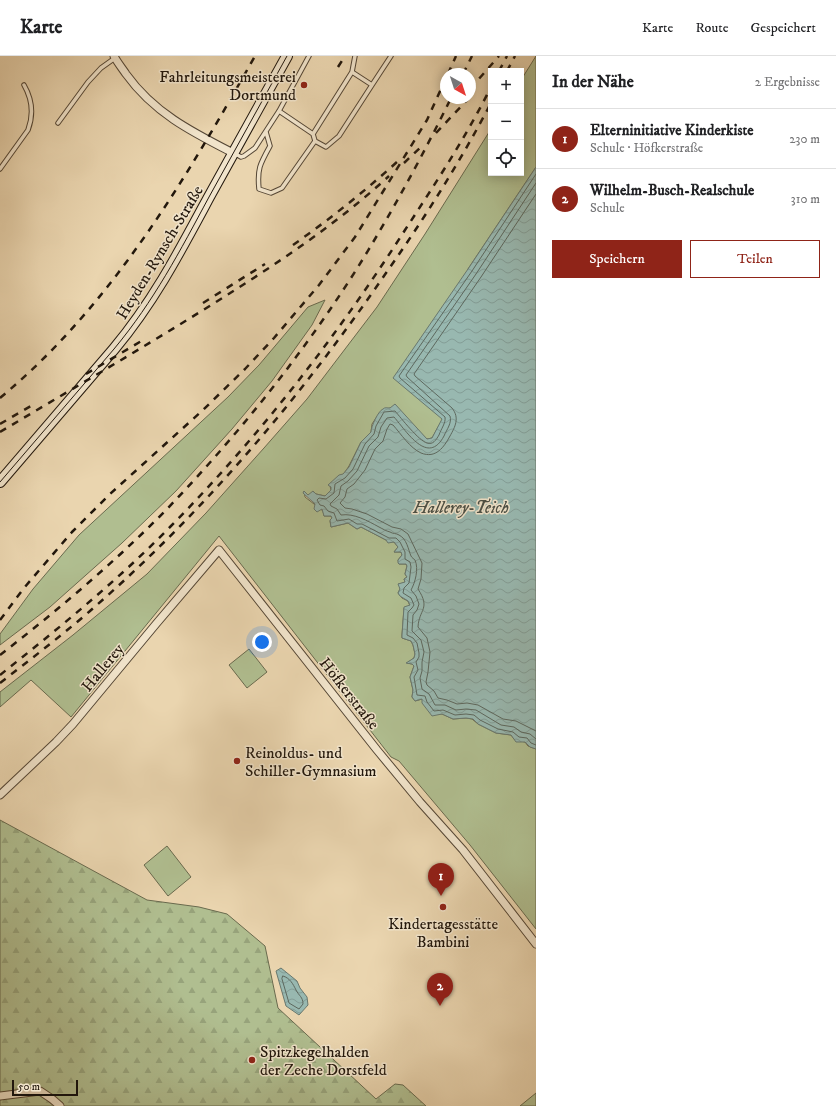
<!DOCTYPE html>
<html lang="de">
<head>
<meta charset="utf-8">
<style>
	body { margin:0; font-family:"IM FELL DW Pica",serif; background:#f6f6f6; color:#202124 }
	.controls { position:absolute; right:12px; top:12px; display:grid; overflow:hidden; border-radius:0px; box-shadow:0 2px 10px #0003 }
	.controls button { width:36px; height:36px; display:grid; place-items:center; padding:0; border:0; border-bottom:1px solid #e0e0e0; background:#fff; color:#202124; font:20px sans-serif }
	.compass { position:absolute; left:440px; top:12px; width:36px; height:36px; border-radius:50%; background:#fff; box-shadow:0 2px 10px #0003; rotate:141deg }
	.scale { position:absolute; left:12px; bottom:10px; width:66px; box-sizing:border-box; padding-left:4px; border:2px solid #22170c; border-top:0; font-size:11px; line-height:14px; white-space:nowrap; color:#22170c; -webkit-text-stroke:3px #f1e4cb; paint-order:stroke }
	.you { position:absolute; left:262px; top:586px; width:14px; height:14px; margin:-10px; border:3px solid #fff; border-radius:50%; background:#1a73e8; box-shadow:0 0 0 6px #1a73e833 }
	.badge { display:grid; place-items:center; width:26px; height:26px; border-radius:50%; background:#8f2418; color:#fff; font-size:13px; font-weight:700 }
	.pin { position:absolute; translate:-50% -33px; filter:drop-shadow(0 1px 2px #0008) }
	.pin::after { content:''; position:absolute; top:21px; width:14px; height:12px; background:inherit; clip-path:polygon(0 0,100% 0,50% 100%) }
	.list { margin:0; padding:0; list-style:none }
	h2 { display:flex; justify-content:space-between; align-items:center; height:52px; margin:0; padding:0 16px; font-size:17px }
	h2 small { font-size:13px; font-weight:400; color:#757577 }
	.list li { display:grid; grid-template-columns:26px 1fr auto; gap:12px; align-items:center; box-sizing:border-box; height:60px; padding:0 16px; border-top:1px solid #e0e0e0 }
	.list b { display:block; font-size:15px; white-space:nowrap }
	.list p { margin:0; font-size:13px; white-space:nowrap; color:#757577 }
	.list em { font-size:13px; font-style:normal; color:#757577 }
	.actions { display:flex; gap:8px; padding:12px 16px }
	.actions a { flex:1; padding:9px 0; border:1px solid #8f2418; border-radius:0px; text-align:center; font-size:14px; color:#8f2418 }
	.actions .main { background:#8f2418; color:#fff }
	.icon { flex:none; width:22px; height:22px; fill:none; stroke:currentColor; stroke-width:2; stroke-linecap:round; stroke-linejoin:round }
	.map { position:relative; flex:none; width:536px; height:1050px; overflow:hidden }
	header { display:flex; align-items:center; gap:24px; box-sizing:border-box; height:56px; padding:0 20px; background:#fff; border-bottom:1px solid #e0e0e0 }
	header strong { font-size:19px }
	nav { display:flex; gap:22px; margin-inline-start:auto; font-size:14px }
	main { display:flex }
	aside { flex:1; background:#fff }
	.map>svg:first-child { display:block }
	.green { fill:#b0be90; stroke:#696a4e }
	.forest { fill:url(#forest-firs); stroke:#696a4e }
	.water { fill:url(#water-waves); stroke:#69786e }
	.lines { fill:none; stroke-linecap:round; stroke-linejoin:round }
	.shore { stroke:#5d685e; stroke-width:1 }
	.lane-casing { stroke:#544635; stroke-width:5.5 }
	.street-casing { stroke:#544635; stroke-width:9 }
	.secondary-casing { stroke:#22170c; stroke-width:12 }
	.lane { stroke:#f1e4cb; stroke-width:3.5 }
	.street { stroke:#f1e4cb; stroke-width:7 }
	.secondary { stroke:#f1e4cb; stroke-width:10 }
	.tram { stroke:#22170c; stroke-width:1 }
	.rail { stroke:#22170c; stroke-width:2.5; stroke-dasharray:7 7; stroke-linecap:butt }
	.poi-dot { fill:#8f2418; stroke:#f1e4cb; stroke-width:1.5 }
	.labels { text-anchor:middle; stroke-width:3; stroke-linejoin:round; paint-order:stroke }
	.poi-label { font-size:16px; fill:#22170c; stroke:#f1e4cb; text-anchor:start }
	.street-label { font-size:16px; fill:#22170c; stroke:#f1e4cb }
	.water-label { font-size:17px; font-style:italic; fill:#4b4f45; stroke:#f1e4cb }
</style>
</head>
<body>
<header>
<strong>Karte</strong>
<nav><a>Karte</a><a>Route</a><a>Gespeichert</a></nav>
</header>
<main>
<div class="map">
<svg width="536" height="1050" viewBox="0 0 536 1050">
	<defs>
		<pattern id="forest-firs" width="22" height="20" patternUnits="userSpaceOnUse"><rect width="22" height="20" fill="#b0be90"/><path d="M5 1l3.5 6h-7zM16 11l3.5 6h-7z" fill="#97a37b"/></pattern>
		<pattern id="water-waves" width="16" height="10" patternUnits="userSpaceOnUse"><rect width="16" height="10" fill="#98b8b0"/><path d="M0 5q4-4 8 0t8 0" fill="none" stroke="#839d96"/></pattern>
	</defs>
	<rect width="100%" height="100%" fill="#ead5af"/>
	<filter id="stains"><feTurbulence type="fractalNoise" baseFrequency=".005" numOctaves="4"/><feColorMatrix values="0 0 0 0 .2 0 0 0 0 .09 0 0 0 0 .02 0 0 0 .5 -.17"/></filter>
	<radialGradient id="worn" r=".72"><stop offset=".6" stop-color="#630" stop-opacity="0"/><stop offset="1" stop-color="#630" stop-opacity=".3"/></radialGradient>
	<!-- green -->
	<path class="green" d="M536 0V111L468 213 442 364 432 382 427 383 390 352 380 356 372 368 371 376 361 386 349 410 343 419 330 430 331 434 325 440 316 438 307 439 304 435 305 441 323 455 324 460H331L332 462 330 465 331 471 348 467 357 473 361 471 386 484 394 486 398 491 394 496H401L402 499 398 504 399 508H406L407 510 405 518 407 521 404 523 405 526 400 528 399 527 400 533 398 537 402 542 408 545 410 550 404 552 402 579V582L411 585 413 589 415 598 414 602 407 607 412 608 414 610 410 621 413 634 412 641 415 645 422 643 437 658H442L453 663 466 662 472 663 478 668 496 677 511 679 515 684 525 686 528 690 536 693V873L470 789 399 705 391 701 219 480 71 661 31 624 0 651V636L73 579 147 518 206 457 264 392 307 343 377 251 425 178 491 73V117H521V24Z
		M325 244 312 269 272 325 232 373 176 435 122 487 50 551 0 589V578L33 533 79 479 228 341 259 309 308 251Z
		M249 593 267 616 247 632 229 609Z
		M167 790 191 821 168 840 144 809Z
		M536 1037V1050H520Z"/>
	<!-- forest -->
	<path class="forest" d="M0 764 147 844 199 851 227 858 265 890 278 952 376 1043 395 1028 403 1029 426 1050H0Z"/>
	<!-- water -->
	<path class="water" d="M536 111V693L530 691 525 686H516L511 679 496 677 478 668 473 663 466 662 453 663 442 658 432 660 422 647V643L415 645 412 641 413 634 410 621 414 610 412 608 406 607 414 602 415 598 413 589 411 585 402 582V579L404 551 410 549 408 545 400 540 398 537 400 533 398 528 405 526 404 523 407 521 405 518 407 510 406 508H399L398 507V504L402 499 401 496H394L398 491 394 486 388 487 386 484 361 471 357 473 348 467 331 471 330 464 332 462 331 460H324L322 453 317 456 314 453 315 448 303 437 304 435 308 439 313 435 316 438 325 440 331 434V431L328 429 339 419 343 418 349 411 361 386 371 376C371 371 378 355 383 353 385 351 387 352 390 352L395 348 427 383 432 382 442 363 393 322 468 213Z
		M281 912 297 925 300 932 307 941 308 949 299 959 286 950 276 915Z"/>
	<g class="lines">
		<!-- shore -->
		<path class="shore" d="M536 118 472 215 399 320 400 322 445 361C446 367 441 373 439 379 436 384 433 389 427 387 419 385 401 362 395 355L384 356 376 370 374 378 365 388 353 413 345 422 335 428 334 437 326 443 319 442 317 444 320 449 324 450 328 455 334 457 337 465 349 463 357 468H362L389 482H396L400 486 405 496V503L410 506 411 511 409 527 404 532 403 537 411 542 414 549 412 552 408 556 407 579 413 582 417 587 419 597V601L416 606 418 614 414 621 417 639 425 640 427 646 434 655 443 654 455 659 466 658 474 659 480 664 498 673 513 676 519 681 527 682 531 687 536 689
			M536 127 476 218 406 319 407 321 450 360C452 367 447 373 444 380 428 410 407 376 394 361L387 362 381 371 378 381 369 390 357 415 348 425 341 430 339 439 330 448 331 450 337 453 341 459C354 457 368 465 379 471 383 473 386 475 390 476 393 478 396 477 399 479 407 483 408 493 411 500 412 502 414 503 415 504 419 513 415 527 411 534L416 540 419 548 417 554 413 559 412 575 421 584 424 596 422 606V615L420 622 422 633 429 638 435 649H445L456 654 466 653 476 654 501 669 514 671 521 676 530 678 536 683
			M536 138 481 221 414 318 415 320 452 352C460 362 455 371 450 380 444 391 436 403 421 397 410 392 401 378 393 369L390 368 387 373 383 385 375 393 365 414 354 428 347 433 345 441 340 447 345 452 352 453 367 458 392 471 401 473 408 478 422 507 421 523 418 533C431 553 419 553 418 571L427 582 430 596 428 616 426 626 427 629 434 635 438 642 447 644 457 648 467 647 478 649 503 663 516 665 536 675
			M283 920C290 922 293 928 296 934 299 940 303 941 303 948L299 953 289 947 282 923Z"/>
		<defs>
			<path id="lane" d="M352 16 355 0
				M372 29 391 0
				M279 55 313 78 315 85 326 91 339 80 372 29 352 16 313 78
				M58 67 88 26 101 12 115 2
				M266 76 270 90C260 108 257 113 259 133L271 137 282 132 315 85
				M234 97 241 101 244 100 255 92 279 55 309 0
				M0 113 28 74C34 58 32 43 24 29"/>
			<path id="street" d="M114 0C117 6 122 12 126 18 154 57 192 76 233 97
				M0 739 56 686 73 668 156 568 219 494 377 694 420 746 463 794 536 888
				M0 1040 40 1035 52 1043 60 1050"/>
			<path id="secondary" d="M0 426 114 293C154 245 180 195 209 141 235 94 261 47 287 0"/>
		</defs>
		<!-- lane casing -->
		<use href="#lane" class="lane-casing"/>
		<!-- street casing -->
		<use href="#street" class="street-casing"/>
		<!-- secondary casing -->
		<use href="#secondary" class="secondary-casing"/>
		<!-- lane -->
		<use href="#lane" class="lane"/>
		<!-- street -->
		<use href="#street" class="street"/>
		<!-- secondary -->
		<use href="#secondary" class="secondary"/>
		<!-- tram -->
		<path class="tram" d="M0 426 114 293C154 245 180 195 209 141 235 94 261 47 287 0"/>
		<!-- rail -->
		<path class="rail" d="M338 11 345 0
			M499 15 507 0
			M507 15 515 0
			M448 18 456 0
			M463 18 472 0
			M470 33 499 0
			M436 77 469 42
			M404 107 424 88
			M293 189C330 163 365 135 398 105
			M203 247 265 208
			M86 318 143 284
			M0 342C112 249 185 124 255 0
			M0 368 36 347
			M0 376C67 336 134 297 200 256 267 214 330 174 389 120
			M0 564 24 532 72 476 110 438 203 354 245 313 274 282 319 229 355 181 427 64 446 22
			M0 599C58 554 115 506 167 453 238 379 303 298 358 211 392 156 423 99 451 42
			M0 619C59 572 117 525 170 471 259 381 337 280 405 174 435 128 466 81 491 31
			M0 627C31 603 61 580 90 555 204 456 301 341 386 217 424 163 460 106 491 47"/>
	</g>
	<!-- markers -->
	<g class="poi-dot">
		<circle cx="304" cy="29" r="4"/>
		<circle cx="237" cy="705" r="4"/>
		<circle cx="443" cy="851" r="4"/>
		<circle cx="252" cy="1004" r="4"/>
	</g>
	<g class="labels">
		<!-- poi labels -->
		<g class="poi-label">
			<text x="296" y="26" text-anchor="end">Fahrleitungsmeisterei<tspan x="296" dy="18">Dortmund</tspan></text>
			<text x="245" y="702">Reinoldus- und<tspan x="245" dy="18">Schiller-Gymnasium</tspan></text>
			<text x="443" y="873" text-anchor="middle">Kindertagesstätte<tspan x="443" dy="18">Bambini</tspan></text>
			<text x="260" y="1001">Spitzkegelhalden<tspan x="260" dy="18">der Zeche Dorstfeld</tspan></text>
		</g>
		<!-- street labels -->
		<g class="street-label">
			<text transform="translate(159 196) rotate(-59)" y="6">Heyden-Rynsch-Straße</text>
			<text transform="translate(102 611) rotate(-51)" y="6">Hallerey</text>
			<text transform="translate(350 637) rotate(52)" y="6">Höfkerstraße</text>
		</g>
		<!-- water labels -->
		<g class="water-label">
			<text x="461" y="457">Hallerey-Teich</text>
		</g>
	</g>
	<rect width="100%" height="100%" filter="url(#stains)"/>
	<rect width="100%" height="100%" fill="url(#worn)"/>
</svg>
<div class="controls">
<button>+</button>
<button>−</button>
<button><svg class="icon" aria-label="locate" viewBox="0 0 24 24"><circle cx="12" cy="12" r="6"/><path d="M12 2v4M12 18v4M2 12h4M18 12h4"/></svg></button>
</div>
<svg class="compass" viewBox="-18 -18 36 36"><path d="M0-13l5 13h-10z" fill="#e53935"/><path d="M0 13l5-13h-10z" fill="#757577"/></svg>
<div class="scale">50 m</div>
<div class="you"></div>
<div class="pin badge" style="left:441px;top:840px">1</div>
<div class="pin badge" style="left:440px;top:950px">2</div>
</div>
<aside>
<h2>In der Nähe<small>2 Ergebnisse</small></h2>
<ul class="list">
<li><span class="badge">1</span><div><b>Elterninitiative Kinderkiste</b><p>Schule · Höfkerstraße</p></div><em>230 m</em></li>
<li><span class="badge">2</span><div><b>Wilhelm-Busch-Realschule</b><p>Schule</p></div><em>310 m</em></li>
</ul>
<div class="actions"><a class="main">Speichern</a><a>Teilen</a></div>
</aside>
</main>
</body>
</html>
